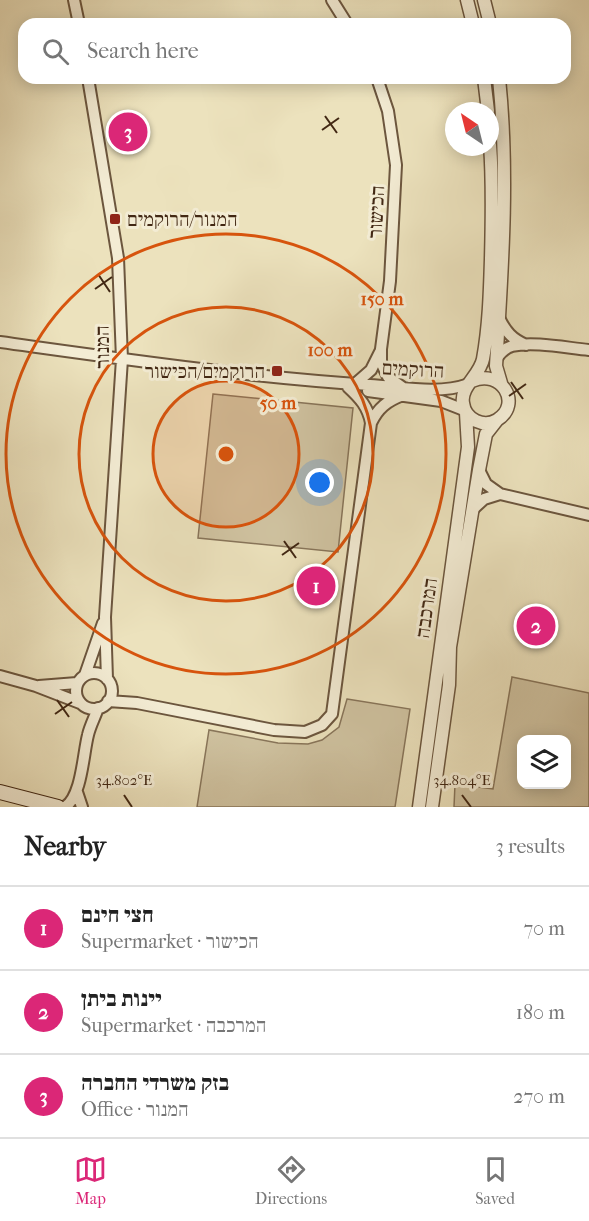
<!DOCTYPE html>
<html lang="en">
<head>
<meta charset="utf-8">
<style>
	body { margin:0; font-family:"IM FELL French Canon","Frank Ruhl Libre",serif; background:#f2f2f2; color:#222 }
	.controls { position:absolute; right:18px; bottom:18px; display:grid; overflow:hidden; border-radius:12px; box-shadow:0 3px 15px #0003 }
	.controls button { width:54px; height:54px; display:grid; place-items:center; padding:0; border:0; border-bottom:2px solid #e0e0e0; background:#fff; color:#222; font:30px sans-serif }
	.compass { position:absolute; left:445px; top:102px; width:54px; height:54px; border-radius:50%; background:#fff; box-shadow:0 3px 15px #0003; rotate:325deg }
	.you { position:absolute; left:320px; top:483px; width:21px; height:21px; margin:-15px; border:4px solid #fff; border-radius:50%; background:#1a73e8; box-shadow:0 0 0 9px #1a73e833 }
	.badge { display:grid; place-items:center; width:39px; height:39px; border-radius:50%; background:#db2777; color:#fff; font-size:20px; font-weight:700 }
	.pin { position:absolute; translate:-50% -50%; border:3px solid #fff; box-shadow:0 2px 6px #0006 }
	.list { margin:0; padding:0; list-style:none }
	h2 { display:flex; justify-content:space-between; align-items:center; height:78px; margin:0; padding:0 24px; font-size:26px }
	h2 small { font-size:20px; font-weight:400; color:#767676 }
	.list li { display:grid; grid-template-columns:39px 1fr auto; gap:18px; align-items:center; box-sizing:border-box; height:84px; padding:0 24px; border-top:2px solid #e0e0e0 }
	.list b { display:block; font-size:22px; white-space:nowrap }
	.list p { margin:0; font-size:20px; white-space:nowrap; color:#767676 }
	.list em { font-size:20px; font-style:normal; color:#767676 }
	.icon { flex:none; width:33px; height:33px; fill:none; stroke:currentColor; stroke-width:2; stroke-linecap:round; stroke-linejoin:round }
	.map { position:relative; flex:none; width:589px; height:807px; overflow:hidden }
	.search { position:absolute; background:#fff; box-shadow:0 3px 15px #0003; left:18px; right:18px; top:18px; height:66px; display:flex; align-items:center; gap:15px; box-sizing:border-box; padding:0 21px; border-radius:18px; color:#767676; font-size:22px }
	.sheet { height:330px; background:#fff }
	nav { display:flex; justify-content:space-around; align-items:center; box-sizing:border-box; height:84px; border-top:2px solid #e0e0e0; background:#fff; font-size:16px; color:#767676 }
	nav a { display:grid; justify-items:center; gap:3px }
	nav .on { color:#db2777 }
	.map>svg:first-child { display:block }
	.green { fill:#cfc2a0; stroke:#88755a; stroke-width:1.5; fill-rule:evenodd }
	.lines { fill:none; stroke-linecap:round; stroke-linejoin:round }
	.minor-casing { stroke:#6c563e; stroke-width:14 }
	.tertiary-casing { stroke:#6c563e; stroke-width:15 }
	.secondary-casing { stroke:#422814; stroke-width:16 }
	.minor { stroke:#f3ecd4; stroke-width:10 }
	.tertiary { stroke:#f3ecd4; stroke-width:12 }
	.secondary { stroke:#f3ecd4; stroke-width:14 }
	.ticks { fill:none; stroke:#422814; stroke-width:2 }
	.ring { fill:none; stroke:#d7540d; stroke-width:3 }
	.poi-dot { fill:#8f2418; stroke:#f3ecd4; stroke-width:2 }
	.labels { text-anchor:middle; stroke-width:6; stroke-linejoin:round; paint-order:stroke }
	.street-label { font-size:20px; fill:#422814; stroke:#f3ecd4 }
	.poi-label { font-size:20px; fill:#422814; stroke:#f3ecd4; text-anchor:start }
	.ticks-label { font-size:15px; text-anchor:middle; fill:#422814; stroke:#f3ecd4; stroke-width:6; stroke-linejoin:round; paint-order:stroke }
	.centre { fill:#d7540d; stroke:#f3ecd4; stroke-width:3 }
	.ring-label { font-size:18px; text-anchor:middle; font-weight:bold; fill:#d7540d; stroke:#f3ecd4; stroke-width:6; stroke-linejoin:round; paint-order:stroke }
</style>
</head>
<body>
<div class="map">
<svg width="589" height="807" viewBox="0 0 589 807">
	<rect width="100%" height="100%" fill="#ece2bd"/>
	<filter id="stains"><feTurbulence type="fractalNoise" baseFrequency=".00333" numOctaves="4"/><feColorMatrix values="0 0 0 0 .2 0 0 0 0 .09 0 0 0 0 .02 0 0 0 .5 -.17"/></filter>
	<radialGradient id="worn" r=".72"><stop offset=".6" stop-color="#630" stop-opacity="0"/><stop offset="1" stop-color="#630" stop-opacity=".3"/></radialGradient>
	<!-- green -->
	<path class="green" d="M213 394 353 408 338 552 198 538Z
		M512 677 589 693V807H454L455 784 493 789ZM522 740H566V784H522Z
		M347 699 410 709 395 807H197L209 730 278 743 308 744 322 740 339 727Z"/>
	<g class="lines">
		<defs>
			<path id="minor" d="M74 0 79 24
				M332 0 347 24
				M88 78 118 258 122 359 105 617 107 679
				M377 78 388 111 396 165 390 281 381 349V362L388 377 402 387
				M499 318C506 332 512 339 526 345
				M0 342C123 359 246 377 370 385 402 387 438 395 469 384
				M497 358C501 352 505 348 512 346 533 341 567 348 589 350
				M355 384 371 370 380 352
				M348 387C360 398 368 407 371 423
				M368 391 441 401 464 410
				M479 470 486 484 500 494 589 515
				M472 510 484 499 500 494
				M76 691a18 18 0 1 1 36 0a18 18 0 1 1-36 0Z
				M85 675 103 623
				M0 676 36 686 80 703
				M39 686 77 683
				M108 701 137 703 274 730 305 732 322 725 332 714 371 423C378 408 387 401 403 395
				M77 792 82 807
				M65 807C82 796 83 754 88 735 90 726 95 717 98 708"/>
			<path id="tertiary" d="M467 0 473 24
				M484 0 490 24
				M484 78 488 111
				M499 78C509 175 502 269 496 366L501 383
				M472 381C501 368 523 404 497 420 484 428 465 420 463 403 460 387 480 375 483 359 489 326 490 292 491 259 492 220 493 183 490 145
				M419 807 468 447 466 413
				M432 807 449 685 450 647 479 470 486 434 497 420"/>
			<path id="secondary" d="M0 792 58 807"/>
		</defs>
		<!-- minor casing -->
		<use href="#minor" class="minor-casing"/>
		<!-- tertiary casing -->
		<use href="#tertiary" class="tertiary-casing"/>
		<!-- secondary casing -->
		<use href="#secondary" class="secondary-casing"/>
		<!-- minor -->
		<use href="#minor" class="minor"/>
		<!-- tertiary -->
		<use href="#tertiary" class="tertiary"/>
		<!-- secondary -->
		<use href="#secondary" class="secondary"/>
	</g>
	<!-- ticks -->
	<path class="ticks" d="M325 116 337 133M322 130 339 118M98 274 110 292M95 289 112 277M511 382 523 399M509 396 526 384M284 541 296 558M282 555 299 543M57 700 69 717M55 714 72 702M124 795 132 807M462 795 471 807"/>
	<!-- distance rings -->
	<circle cx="226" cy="454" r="73" fill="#d7540d" fill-opacity=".12"/>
	<g class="ring">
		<circle cx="226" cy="454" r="73"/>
		<circle cx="226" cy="454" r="147"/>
		<circle cx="226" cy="454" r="220"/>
	</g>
	<!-- markers -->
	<g class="poi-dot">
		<rect x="109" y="213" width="12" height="12" rx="3"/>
		<rect x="271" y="365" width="12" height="12" rx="3"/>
	</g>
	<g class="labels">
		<!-- street labels -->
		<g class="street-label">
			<text transform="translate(376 212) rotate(-87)" y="7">הכישור</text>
			<text transform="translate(102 347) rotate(-91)" y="7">המנור</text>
			<text transform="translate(413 369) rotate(3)" y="7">הרוקמים</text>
			<text transform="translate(426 608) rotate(-82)" y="7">המרכבה</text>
		</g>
		<!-- poi labels -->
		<g class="poi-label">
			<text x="127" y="226">המנור/הרוקמים</text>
			<text x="265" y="378" text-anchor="end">הרוקמים/הכישור</text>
		</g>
	</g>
	<g class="ticks-label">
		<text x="124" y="785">34.802°E</text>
		<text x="462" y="785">34.804°E</text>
	</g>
	<circle cx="226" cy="454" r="9" class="centre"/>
	<g class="ring-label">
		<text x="382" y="305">150 m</text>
		<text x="330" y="356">100 m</text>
		<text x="278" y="409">50 m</text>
	</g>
	<rect width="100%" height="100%" filter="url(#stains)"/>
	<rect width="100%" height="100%" fill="url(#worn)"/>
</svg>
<div class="controls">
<button><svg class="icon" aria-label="layers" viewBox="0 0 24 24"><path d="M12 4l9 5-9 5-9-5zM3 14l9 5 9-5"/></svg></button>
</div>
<svg class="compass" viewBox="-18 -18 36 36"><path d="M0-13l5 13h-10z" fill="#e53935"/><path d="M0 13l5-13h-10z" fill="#767676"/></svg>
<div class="you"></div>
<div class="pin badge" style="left:316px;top:586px">1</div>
<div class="pin badge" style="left:536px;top:626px">2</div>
<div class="pin badge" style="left:128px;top:132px">3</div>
<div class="search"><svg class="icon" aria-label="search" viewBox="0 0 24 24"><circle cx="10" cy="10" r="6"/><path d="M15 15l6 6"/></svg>Search here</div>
</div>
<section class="sheet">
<h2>Nearby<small>3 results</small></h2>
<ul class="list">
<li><span class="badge">1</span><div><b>חצי חינם</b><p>Supermarket · הכישור</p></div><em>70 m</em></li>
<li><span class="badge">2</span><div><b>יינות ביתן</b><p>Supermarket · המרכבה</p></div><em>180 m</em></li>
<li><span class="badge">3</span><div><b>בזק משרדי החברה</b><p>Office · המנור</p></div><em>270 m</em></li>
</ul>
</section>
<nav>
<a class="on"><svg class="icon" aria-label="map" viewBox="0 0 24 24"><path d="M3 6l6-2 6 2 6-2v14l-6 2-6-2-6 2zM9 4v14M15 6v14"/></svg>Map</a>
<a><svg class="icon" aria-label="directions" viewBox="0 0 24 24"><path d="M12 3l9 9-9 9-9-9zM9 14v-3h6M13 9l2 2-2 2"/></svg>Directions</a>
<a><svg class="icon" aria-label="saved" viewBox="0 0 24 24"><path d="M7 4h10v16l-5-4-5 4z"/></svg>Saved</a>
</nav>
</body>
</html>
